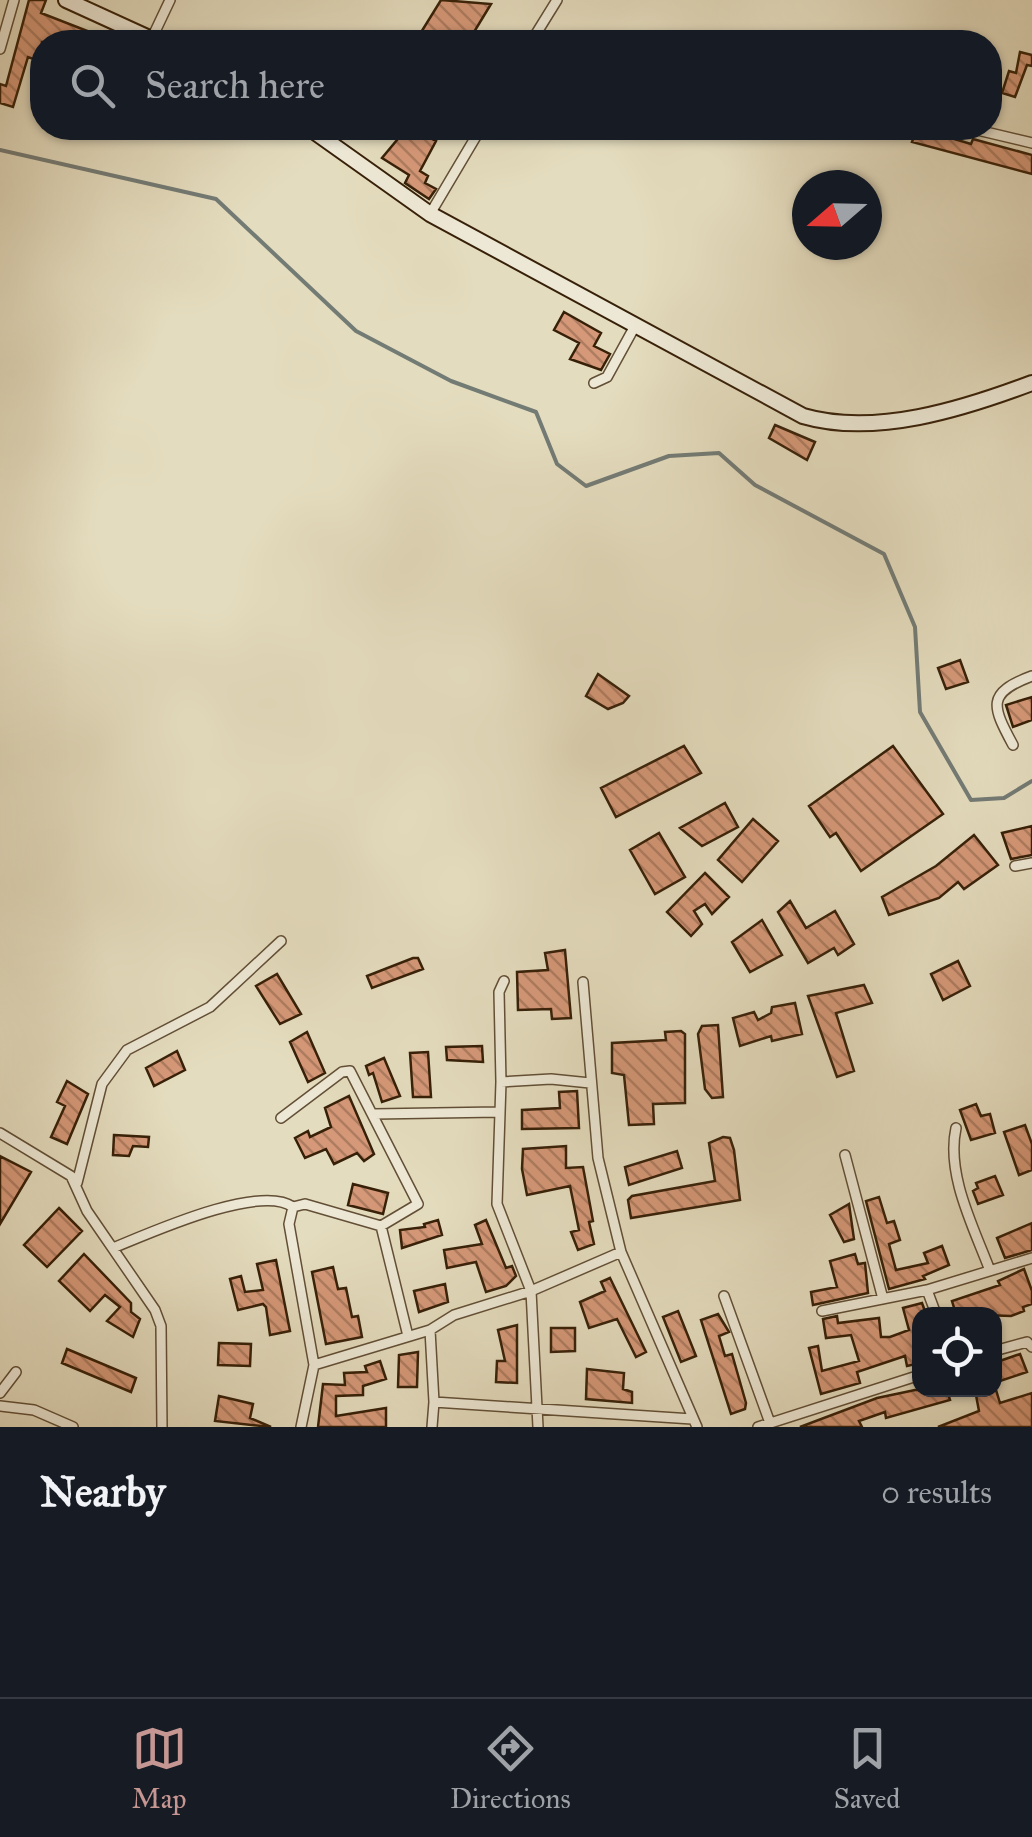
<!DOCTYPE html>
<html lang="en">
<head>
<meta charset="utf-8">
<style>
	body { margin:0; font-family:"IM FELL Great Primer",serif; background:#20242c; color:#f1f3f6 }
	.controls { position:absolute; right:30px; bottom:30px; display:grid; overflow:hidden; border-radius:20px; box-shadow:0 2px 8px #0004 }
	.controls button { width:90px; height:90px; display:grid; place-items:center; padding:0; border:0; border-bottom:2px solid #363941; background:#171b24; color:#f1f3f6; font:50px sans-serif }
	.compass { position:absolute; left:792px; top:170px; width:90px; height:90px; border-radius:50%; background:#171b24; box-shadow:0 2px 8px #0004; rotate:250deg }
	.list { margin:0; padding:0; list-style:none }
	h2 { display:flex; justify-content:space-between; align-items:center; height:130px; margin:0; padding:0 40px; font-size:42px }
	h2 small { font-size:32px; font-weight:400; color:#9ea1a6 }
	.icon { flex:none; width:55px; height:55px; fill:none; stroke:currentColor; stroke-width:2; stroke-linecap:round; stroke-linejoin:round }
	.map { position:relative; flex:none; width:1032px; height:1427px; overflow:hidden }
	.search { position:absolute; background:#171b24; box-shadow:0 2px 8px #0004; left:30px; right:30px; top:30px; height:110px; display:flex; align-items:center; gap:25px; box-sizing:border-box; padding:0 35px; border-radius:40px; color:#9ea1a6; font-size:38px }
	.sheet { height:270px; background:#171b24 }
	nav { display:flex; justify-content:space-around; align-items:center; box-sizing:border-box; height:140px; border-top:2px solid #363941; background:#171b24; font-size:28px; color:#9ea1a6 }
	nav a { display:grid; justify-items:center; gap:5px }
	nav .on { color:#c59692 }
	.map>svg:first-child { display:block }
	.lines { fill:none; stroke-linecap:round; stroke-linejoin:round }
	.stream { stroke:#737b75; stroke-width:4 }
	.building { fill:url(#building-back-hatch); stroke:#372008; stroke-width:2.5 }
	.street-casing { stroke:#624f36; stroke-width:12 }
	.secondary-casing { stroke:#372008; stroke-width:18 }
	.street { stroke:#ede8d5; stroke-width:9 }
	.secondary { stroke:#ede8d5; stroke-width:14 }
</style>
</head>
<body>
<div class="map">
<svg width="1032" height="1427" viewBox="0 0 1032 1427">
	<defs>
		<pattern id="building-back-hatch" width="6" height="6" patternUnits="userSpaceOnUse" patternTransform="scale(2.5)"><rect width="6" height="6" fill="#d59878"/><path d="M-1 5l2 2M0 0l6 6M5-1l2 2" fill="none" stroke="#ae7c60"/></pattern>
	</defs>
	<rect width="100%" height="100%" fill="#e4dcbe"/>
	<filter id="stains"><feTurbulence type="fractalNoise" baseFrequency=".002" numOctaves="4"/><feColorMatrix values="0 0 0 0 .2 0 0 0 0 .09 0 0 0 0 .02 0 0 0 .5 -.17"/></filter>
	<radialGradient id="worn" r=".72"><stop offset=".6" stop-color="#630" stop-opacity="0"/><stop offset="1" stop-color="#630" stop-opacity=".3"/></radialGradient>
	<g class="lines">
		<!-- stream -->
		<path class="stream" d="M0 150 216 199 356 331 451 381 536 412 557 464 586 486 669 456 719 453 755 485 884 554 915 627 920 712 971 800 1004 798 1032 781"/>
	</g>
	<!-- building -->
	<path class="building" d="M29 0H46L41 13 90 32 87 42H42V62L28 57 13 107 0 103V84L6 86Z
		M441 0 491 4 468 42H415Z
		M1020 52 1032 55V66L1027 65 1015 97 1002 93 1009 71 1016 73Z
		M407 128H421L418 132 436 141 420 171 428 176 425 183 436 189 429 199 405 183 409 175 382 158Z
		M917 128 971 144 973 139 1032 155V174L912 142Z
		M564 312 601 333 594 346 610 354 601 370 570 359 579 343 554 330Z
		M775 425 815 442 807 460 769 438Z
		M960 660 968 682 946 689 938 668Z
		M598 674 629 696 623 703 608 709 586 696Z
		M1032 697V720L1013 727 1006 705Z
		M684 746 701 773 616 817 601 788Z
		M893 746 943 814 861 871 836 833 830 837 809 806Z
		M725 803 738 827 702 846 680 828Z
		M753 819 778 841 742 882 718 860Z
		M1032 826V855L1011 859 1002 833Z
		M659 833 685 877 655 894 630 850Z
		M974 835 998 865 964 889 958 882 939 898 889 915 882 897 936 866Z
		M705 873 729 897 712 914 705 904 694 911 702 924 691 936 667 912Z
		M790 901 806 928 835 911 854 944 838 955 834 948 808 963 778 912Z
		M762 920 782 955 750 972 732 942Z
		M565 950 571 1018 552 1019 551 1009 518 1010 517 972 548 970 545 953Z
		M413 958H418L423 969 372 988 367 976Z
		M958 961 970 986 943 1000 931 974Z
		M277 974 301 1014 280 1024 256 986Z
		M864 985 872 1003 836 1013 854 1071 837 1077 808 996Z
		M795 1003 802 1034 772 1041 771 1036 740 1046 733 1018 754 1012 758 1020 771 1013 772 1007Z
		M718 1025 723 1097 712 1098 705 1089 698 1034 702 1026Z
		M681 1031 685 1034V1103L653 1104 654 1124 629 1125 624 1075 612 1073V1043L666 1040 665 1032Z
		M307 1032 325 1073 308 1082 290 1042Z
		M482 1046 483 1062 447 1060 446 1047Z
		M177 1051 185 1070 154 1086 146 1068Z
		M428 1052 431 1097H413L410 1053Z
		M384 1058 400 1096 382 1102 373 1073 369 1075 366 1066Z
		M67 1081 88 1094 67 1144 51 1137 65 1106 57 1102Z
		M577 1091 579 1128 522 1129V1110L560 1108 559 1092Z
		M349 1096 374 1154 364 1161 357 1153 334 1164 326 1149 305 1158 295 1138 308 1131 310 1137 331 1127 325 1108Z
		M976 1104 981 1116 990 1114 995 1133 971 1140 960 1110Z
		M1025 1125 1032 1144V1170L1019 1175 1004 1132Z
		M114 1135 149 1137 148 1147 133 1146 129 1156 113 1155Z
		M723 1137 730 1138 734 1150 740 1200 631 1218 628 1200 632 1196 715 1181 709 1143Z
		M566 1146V1168L583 1167 593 1221 589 1222 594 1244 578 1250 571 1232 579 1230 570 1186 527 1195 522 1169 523 1149Z
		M677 1151 682 1168 629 1185 625 1167Z
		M0 1156 31 1172 0 1224Z
		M995 1176 1003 1195 978 1204 973 1191 978 1188 976 1183Z
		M353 1184 388 1193 383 1214 348 1205Z
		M879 1197 887 1223 894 1221 900 1240 889 1244 896 1270 928 1263 924 1253 942 1246 949 1265 923 1276 925 1279 889 1289 866 1201Z
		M849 1204 854 1239 844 1242 830 1215Z
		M59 1208 82 1231 47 1267 24 1245Z
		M438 1220 442 1235 402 1248 400 1230 425 1227 424 1224Z
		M486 1220 506 1268 512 1266 516 1276 506 1286 486 1292 476 1262 447 1268 444 1250 482 1244 475 1225Z
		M1032 1223V1250L1005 1258 997 1238Z
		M84 1254 131 1303V1312L140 1319 133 1337 107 1321 120 1307 105 1295 90 1311 59 1281Z
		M855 1254 858 1264 865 1263 868 1293 813 1305 811 1292 837 1287 830 1261Z
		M276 1260 290 1331 270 1335 266 1307 263 1304 238 1310 230 1279 241 1276 245 1292 263 1290 257 1264Z
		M333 1267 338 1289 346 1288 352 1317 358 1316 362 1337 326 1344 312 1272Z
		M1024 1269 1032 1291V1304L1023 1307 1024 1311 1011 1316 956 1314 952 1301 1000 1285 998 1281Z
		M610 1278 646 1352 636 1357 617 1319 589 1328 580 1302 605 1291 601 1282Z
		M445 1284 448 1302 419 1312 414 1291Z
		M922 1303 926 1314H920V1363L907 1366 905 1356 857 1372 860 1383 821 1394 809 1348 818 1346 822 1371 859 1361 851 1335 826 1338 823 1319 837 1316 838 1323 879 1318 881 1337H890L909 1330 903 1308Z
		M678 1311 696 1356 681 1362 663 1317Z
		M718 1314 729 1332 719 1336 725 1356 732 1354 746 1403 745 1409 731 1414 701 1320Z
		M517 1325V1383L496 1382 497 1361H505L498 1330Z
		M551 1328H575V1351L551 1352Z
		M219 1343 251 1344 250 1366 218 1365Z
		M67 1349 136 1378 131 1392 62 1363Z
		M418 1352 417 1387H398L399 1355Z
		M1020 1354 1027 1372 994 1383V1363Z
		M380 1361 386 1379 363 1386V1395L336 1396V1416L386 1408V1427H318L323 1384 345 1385 344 1373 367 1372 365 1366Z
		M587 1369 624 1373 623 1389 632 1392V1403L586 1399Z
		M915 1390H947L950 1400 886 1418 885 1412 859 1421 862 1427H800L877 1398Z
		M975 1390H996L1000 1403 1032 1393V1427H938L979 1411Z
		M219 1396 253 1404 250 1418 271 1427 215 1421Z"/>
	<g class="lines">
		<defs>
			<path id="street" d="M152 38 170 0
				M531 42 557 0
				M0 49 14 0
				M969 128 1032 143
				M430 214 481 128
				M594 383 607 377 635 326
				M1013 745C992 706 986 693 1032 676
				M1015 866 1032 863
				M504 981 499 992 501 1082 551 1079 590 1083
				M583 982 598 1158 621 1252 697 1427
				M501 1082 497 1204 531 1291 538 1427
				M374 1114 498 1112
				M281 1118 342 1072 350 1071 418 1204 381 1226 305 1204 293 1207 289 1224 314 1365 430 1330
				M956 1128C946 1174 973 1226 989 1268
				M0 1133 71 1176 87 1211 155 1310 161 1326 162 1427
				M845 1155 883 1299
				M77 1183 102 1084 127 1050 210 1007 281 941
				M381 1226 408 1336
				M113 1248C150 1233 260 1183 293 1207
				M621 1252 531 1291 454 1315 430 1330 434 1402 692 1419
				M927 1290 936 1314
				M724 1296 770 1423
				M822 1311 927 1290 1032 1258
				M994 1351 1027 1342 1032 1347
				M0 1393 16 1372
				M0 1406 34 1410 73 1427
				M301 1427 314 1365
				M432 1427 434 1402
				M758 1427 920 1375"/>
			<path id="secondary" d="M66 0 158 42
				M309 128 430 214 803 416C875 437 963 409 1032 383"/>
		</defs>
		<!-- street casing -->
		<use href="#street" class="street-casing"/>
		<!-- secondary casing -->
		<use href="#secondary" class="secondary-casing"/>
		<!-- street -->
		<use href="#street" class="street"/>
		<!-- secondary -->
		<use href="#secondary" class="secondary"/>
	</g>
	<rect width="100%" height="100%" filter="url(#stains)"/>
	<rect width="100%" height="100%" fill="url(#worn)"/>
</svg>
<div class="controls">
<button><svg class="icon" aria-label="locate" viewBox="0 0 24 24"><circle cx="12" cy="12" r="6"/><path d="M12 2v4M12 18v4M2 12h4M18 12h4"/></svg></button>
</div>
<svg class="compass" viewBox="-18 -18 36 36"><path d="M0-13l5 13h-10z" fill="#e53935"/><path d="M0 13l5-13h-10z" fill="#9ea1a6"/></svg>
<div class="search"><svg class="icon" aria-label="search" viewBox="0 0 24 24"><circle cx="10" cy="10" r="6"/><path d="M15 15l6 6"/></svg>Search here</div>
</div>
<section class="sheet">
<h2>Nearby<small>0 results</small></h2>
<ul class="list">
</ul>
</section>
<nav>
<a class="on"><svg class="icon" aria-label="map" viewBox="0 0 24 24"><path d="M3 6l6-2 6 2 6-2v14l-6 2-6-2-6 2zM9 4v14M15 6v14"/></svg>Map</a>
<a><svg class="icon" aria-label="directions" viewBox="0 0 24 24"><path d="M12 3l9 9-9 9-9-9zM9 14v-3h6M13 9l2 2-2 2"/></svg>Directions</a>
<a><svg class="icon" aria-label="saved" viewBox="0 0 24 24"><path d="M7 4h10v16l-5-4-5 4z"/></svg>Saved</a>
</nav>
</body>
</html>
